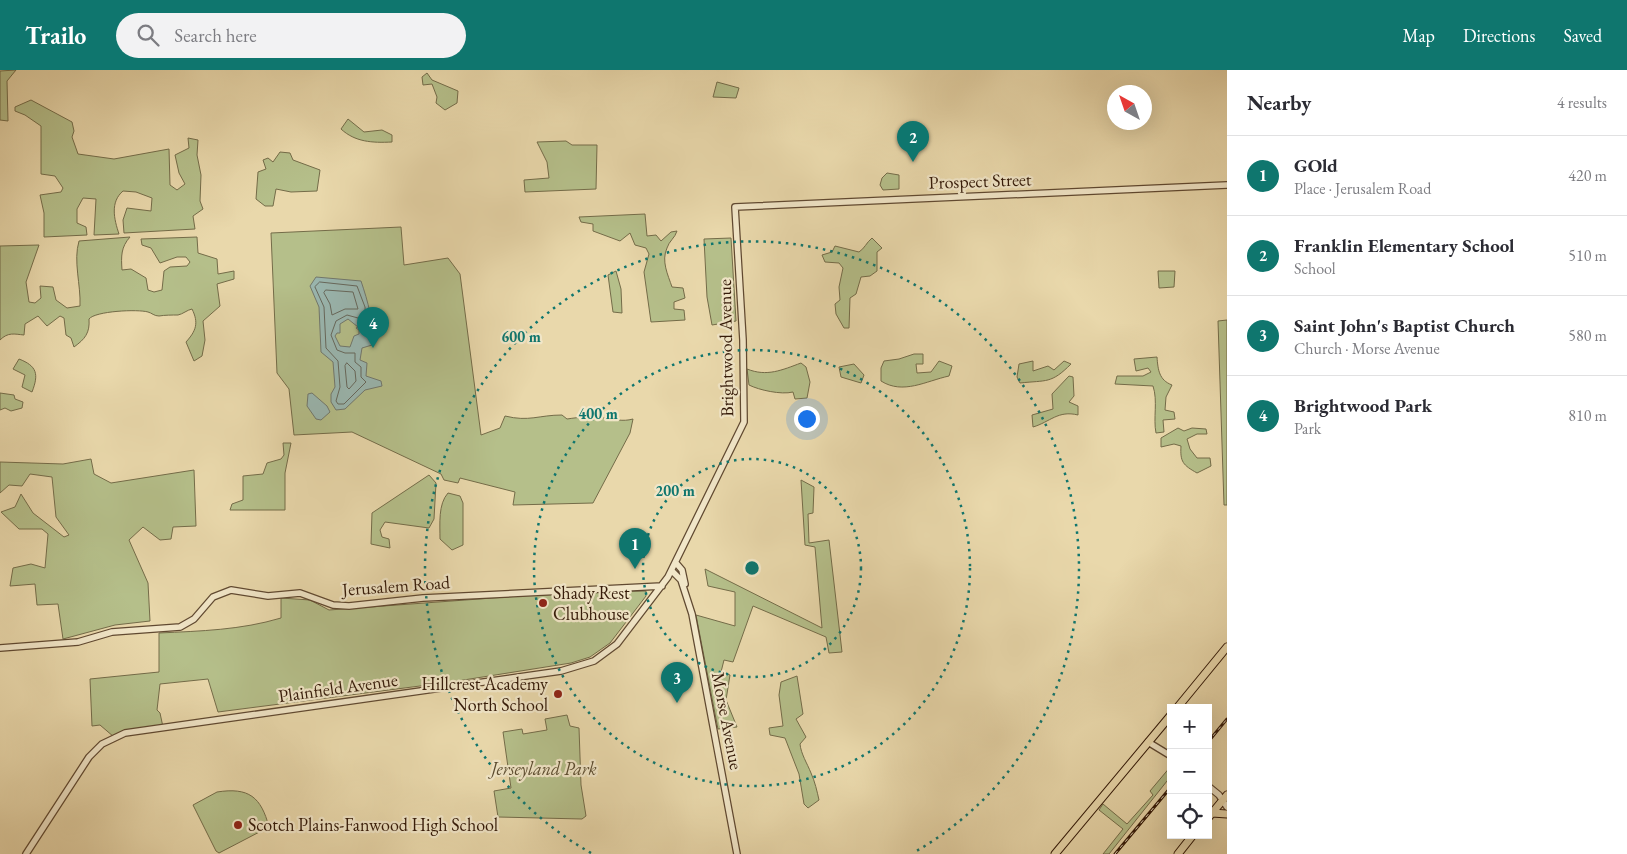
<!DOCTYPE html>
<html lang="en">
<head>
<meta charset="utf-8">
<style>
	body { margin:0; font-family:"EB Garamond",serif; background:#f2f2f3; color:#2b2b33 }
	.controls { position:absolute; right:15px; bottom:15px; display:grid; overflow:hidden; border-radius:0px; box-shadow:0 5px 20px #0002 }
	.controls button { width:45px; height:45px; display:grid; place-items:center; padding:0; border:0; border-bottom:1px solid #e1e1e2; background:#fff; color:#2b2b33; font:25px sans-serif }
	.compass { position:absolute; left:1107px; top:15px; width:45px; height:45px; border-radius:50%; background:#fff; box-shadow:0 5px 20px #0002; rotate:320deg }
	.you { position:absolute; left:806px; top:348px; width:18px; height:18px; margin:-12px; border:4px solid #fff; border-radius:50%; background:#1a73e8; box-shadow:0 0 0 8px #1a73e833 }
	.badge { display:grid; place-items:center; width:32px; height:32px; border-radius:50%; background:#0f766e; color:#fff; font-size:16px; font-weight:700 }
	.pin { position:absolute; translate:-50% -41px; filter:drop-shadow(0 1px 2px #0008) }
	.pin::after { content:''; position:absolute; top:26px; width:18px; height:15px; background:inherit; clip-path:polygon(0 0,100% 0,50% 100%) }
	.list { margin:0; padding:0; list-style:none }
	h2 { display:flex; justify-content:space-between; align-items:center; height:65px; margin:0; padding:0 20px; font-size:21px }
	h2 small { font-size:16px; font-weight:400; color:#7c7c81 }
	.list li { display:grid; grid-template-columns:32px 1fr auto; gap:15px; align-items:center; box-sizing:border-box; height:80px; padding:0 20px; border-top:1px solid #e1e1e2 }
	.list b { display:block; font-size:19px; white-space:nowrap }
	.list p { margin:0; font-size:16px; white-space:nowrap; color:#7c7c81 }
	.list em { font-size:16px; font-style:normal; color:#7c7c81 }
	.icon { flex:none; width:28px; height:28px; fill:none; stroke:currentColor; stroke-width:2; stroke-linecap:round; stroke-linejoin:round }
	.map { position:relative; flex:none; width:1227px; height:784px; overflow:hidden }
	header { display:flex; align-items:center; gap:30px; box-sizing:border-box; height:70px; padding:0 25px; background:#0f766e; color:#fff }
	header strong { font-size:24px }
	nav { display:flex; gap:28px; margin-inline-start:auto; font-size:18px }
	.search { width:350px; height:45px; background:#f2f2f3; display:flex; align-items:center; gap:12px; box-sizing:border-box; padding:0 18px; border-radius:28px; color:#7c7c81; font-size:19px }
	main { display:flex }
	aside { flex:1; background:#fff }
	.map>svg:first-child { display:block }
	.green { fill:#b5bf8a; stroke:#746c49 }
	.water { fill:#9ab8b2; stroke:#71786e; fill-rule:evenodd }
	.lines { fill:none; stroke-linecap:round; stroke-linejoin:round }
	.shore { stroke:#66685d; stroke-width:1 }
	.minor-casing { stroke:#604931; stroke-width:8 }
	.major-casing { stroke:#331908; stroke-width:9 }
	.minor { stroke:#f1e6c8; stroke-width:5.5 }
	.major { stroke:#e9d8ab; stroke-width:7 }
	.rail-casing { stroke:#331908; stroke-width:3 }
	.rail { stroke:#f1e6c8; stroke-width:1; stroke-dasharray:4; stroke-linecap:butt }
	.ring { fill:none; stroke:#0f766e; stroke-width:2.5; stroke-dasharray:2.5 5 }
	.poi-dot { fill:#8f2418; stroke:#f1e6c8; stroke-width:2 }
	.labels { text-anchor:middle; stroke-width:4.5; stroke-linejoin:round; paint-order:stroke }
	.street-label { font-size:18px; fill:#331908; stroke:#f1e6c8 }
	.poi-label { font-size:18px; fill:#331908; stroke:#f1e6c8; text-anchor:start }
	.park-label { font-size:18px; font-style:italic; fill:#5a4b2f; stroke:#f1e6c8 }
	.centre { fill:#0f766e; stroke:#f1e6c8; stroke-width:2.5 }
	.ring-label { font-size:15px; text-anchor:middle; font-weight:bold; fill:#0f766e; stroke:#f1e6c8; stroke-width:4.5; stroke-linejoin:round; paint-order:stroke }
</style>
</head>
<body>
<header>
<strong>Trailo</strong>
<div class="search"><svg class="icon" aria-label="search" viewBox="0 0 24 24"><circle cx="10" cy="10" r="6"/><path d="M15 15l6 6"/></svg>Search here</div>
<nav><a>Map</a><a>Directions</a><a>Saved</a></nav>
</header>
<main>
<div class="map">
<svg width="1227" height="784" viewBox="0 0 1227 784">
	<rect width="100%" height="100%" fill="#e9d8ab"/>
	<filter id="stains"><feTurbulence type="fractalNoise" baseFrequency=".004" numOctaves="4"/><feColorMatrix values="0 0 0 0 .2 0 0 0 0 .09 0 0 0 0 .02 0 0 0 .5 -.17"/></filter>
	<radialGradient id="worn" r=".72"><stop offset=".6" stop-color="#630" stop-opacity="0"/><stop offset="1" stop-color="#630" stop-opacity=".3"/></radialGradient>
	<!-- green -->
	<path class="green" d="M16 0 7 11 8 51 0 50V1Z
		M427 3 432 10 458 21 457 33 445 40 436 33 437 27 432 14 423 15 422 7Z
		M717 12 739 18 736 28 713 27Z
		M31 30 72 52 74 61 72 67 78 84 114 89 169 79 170 115 177 120 185 114 179 103 175 85 189 78 188 68 198 70 197 85 201 105 200 131 203 139 193 146 195 159 124 163 123 150 127 138 151 141 152 128 136 122 123 121C110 132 114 149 119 164L94 165 96 129 83 128 77 139V153L86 157 87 165 44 167V143L40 125 61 122 63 118 55 106 41 104V56L25 45 15 41V37Z
		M348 49 364 62 382 60 392 65V72C372 73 355 72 341 59Z
		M566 71 572 75H597L596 119 525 122 524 110 549 108 547 92 537 72Z
		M280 82 290 83 293 90 320 100 317 121 291 122 276 119 273 136H265L256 129 258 102 266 99 263 90 268 88 273 92Z
		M887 103 899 105V119L883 120 880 115 882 108Z
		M645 144 647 166 656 165 661 171 671 162 677 161C675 168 669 171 667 178 661 191 668 205 672 217L683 218 685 228 674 232V239L684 240 685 250 651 252 644 202 649 184 646 178 635 175 630 163 620 171 593 161V154L581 152 579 147Z
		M401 157 404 195 448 188 460 204 481 365 500 358 505 346C529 352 539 345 562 345L567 349C580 347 592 346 604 348 615 349 622 352 633 349L630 363 593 433 513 435 515 422 460 408 458 413 444 410 441 404 352 362 294 365 289 319 277 303 271 163Z
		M130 167C121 177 121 186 122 200L131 199 146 208 148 220 154 222 162 220 164 201 170 197 187 196 190 192 186 187H177L160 193 151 178 142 175 141 169 197 167 198 183 217 189 218 204 234 201V209L217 214 220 236 203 251 205 270 202 286 194 291 186 272C196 261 199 253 192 239 187 240 183 244 178 245 172 245 165 245 159 246 154 246 152 243 148 242 138 239 95 241 89 249 90 263 85 269 74 277L71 268 66 265 64 248 60 246 47 256 38 246 25 254 24 265C14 264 8 262 0 270V176L39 175 26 212 29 232 35 233 41 228 40 216 53 217 56 230 67 238 80 236C81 215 73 191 79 171Z
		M731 168 736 251 712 255 707 227 704 169Z
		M872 168 882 178 877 182V201L870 206 861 207 856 224 850 228 849 258H844L836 244 835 234 840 230 839 217 843 198 839 193 825 192 822 185 832 182 835 176 859 182C865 178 866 173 872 168Z
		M616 201 621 219 622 243 613 242 608 205Z
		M1158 201H1175L1174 217 1159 218Z
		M1227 250V435H1224L1218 251Z
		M914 284H923V294H916L917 303 931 302 939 291 952 296 949 306C926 311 903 325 881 311V298L884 291 899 289Z
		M1157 287C1158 300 1159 310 1172 315L1166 327 1165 340 1174 342 1175 349 1163 350 1164 362 1156 363C1153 348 1158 331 1153 316L1115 314 1117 306H1143L1151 302 1148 298 1136 301 1134 289Z
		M19 289C37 296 39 304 32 322L22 317 25 305 13 299Z
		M1033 291V301L1048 296 1054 300 1064 291 1071 294C1051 314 1047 310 1020 313L1017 307 1019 294Z
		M801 293 806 297 810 312 807 328 795 329 793 322C781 325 759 320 749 315L747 299C767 307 782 300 801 293Z
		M854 294 864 305 861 313 841 307 839 297Z
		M1069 306 1073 307 1074 326 1069 332 1078 336V345C1058 340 1050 352 1033 357L1032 345 1053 339 1052 324Z
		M0 323 14 325 15 329 23 332 22 338 11 341 5 338 0 340Z
		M1178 358 1184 361 1192 358 1206 359 1207 364H1197L1187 369 1190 379 1197 388H1210L1211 396 1197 403C1183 395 1180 392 1181 376L1174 374 1161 377V368Z
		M283 373H291L285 403V440H230L232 434 243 430V406L263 404 267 393 281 389 284 385Z
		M91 389 94 404 111 413 194 400 196 456 173 457 171 469 160 470 143 457 129 470 148 513 150 551 115 555 63 569 58 534 37 535 35 514 10 516 13 498 31 494 45 498 48 464 42 459H19L1 442 15 437 21 424 33 443 64 467 69 465 56 447 52 407 30 404 22 416 9 415 0 423V392L63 394Z
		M429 405 436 413 434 449 429 458 385 452 380 460 382 467 389 469 390 478 371 474 372 443Z
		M801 410 814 417 813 443 808 444 809 473 829 470 842 582 829 583 826 567 753 536 733 592 724 590 721 602 730 605 726 630 737 657 718 659 696 545 735 556V522L708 516 705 499 822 558 815 477 805 475Z
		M448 423 460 426 463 433V475L452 480 440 469C440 454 438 434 448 423Z
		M646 521V526L610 573 590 587 571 593 451 612 218 642 208 609 160 614 157 640 160 643 163 657 114 667 100 655 92 656 90 609 159 602V563C201 561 241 560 281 548V528L310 530 329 540 561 523Z
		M797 606 803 644 796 649 806 667 800 674C801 684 807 693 811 703 815 712 817 721 819 730L808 738 804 734 799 704 785 668 770 665 769 658 783 656 779 625 781 612Z
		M567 645 570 656 579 658 581 715 586 746 582 749 498 747 494 721 511 718 503 662 522 659 523 664 547 660 545 649Z
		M1171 696V706L1109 784H1103L1123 759 1099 740 1103 734 1127 754 1153 725 1150 721Z
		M217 722C249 717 261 727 269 757L219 783 216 781 193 735Z"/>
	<!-- water -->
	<path class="water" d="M316 207 361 211C368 232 374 252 372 275L362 278 360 290 367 293 366 306 381 311 382 316 365 320 345 339 336 340 331 332V324L335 317 333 292 321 282 319 237 310 216ZM348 249 358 257 356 258 359 260V264L354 266 350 277 340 276 335 266 337 263H340V254Z
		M312 323 327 336 330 342 321 350 316 349 307 336 308 324Z"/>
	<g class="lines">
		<!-- shore -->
		<path class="shore" d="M320 212 357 216 365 237 366 255H363L358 248 347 245 336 251 331 265 337 280 345 283H355V292L361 297V307L366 312 344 334H338L336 331 340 317 338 291 326 278 324 237 315 217Z
			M326 220 353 222 358 239H345L332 245 330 234 324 223Z
			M347 293 355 301 356 311 349 319 347 317 345 296Z"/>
		<defs>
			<path id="minor" d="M676 493 682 500 685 514
				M672 501 681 510 692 544 737 784
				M0 578 78 572 112 562 180 557 194 549 213 527 231 520 268 526 300 523 333 535 349 536 423 528 662 516
				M1148 672 1171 686
				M1208 716 1219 725 1227 737
				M26 784 89 687 102 674 125 663 561 601 594 591 617 574 668 507 744 352 743 270 735 137 1227 115"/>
			<path id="major" d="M1177 638 1227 577
				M1212 743 1227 744
				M1208 748 1227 725
				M1055 784 1171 645
				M1178 784 1193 765"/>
		</defs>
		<!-- minor casing -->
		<use href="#minor" class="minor-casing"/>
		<!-- major casing -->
		<use href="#major" class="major-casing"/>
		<!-- minor -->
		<use href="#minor" class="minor"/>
		<!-- major -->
		<use href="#major" class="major"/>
		<defs>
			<path id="rail" d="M1208 672 1227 649
				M1115 784 1171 717"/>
		</defs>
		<!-- rail casing -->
		<use href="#rail" class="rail-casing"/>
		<!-- rail -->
		<use href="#rail" class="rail"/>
	</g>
	<!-- distance rings -->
	<g class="ring">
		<circle cx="752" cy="498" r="109"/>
		<circle cx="752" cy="498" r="218"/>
		<path d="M591 783A327 327 0 1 1 913 783"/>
	</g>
	<!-- markers -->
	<g class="poi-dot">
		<circle cx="543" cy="533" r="5"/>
		<circle cx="558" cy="624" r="5"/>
		<circle cx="238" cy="755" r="5"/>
	</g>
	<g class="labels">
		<!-- street labels -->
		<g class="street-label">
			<text transform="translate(980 111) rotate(-2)" y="6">Prospect Street</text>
			<text transform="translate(726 278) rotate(-91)" y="6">Brightwood Avenue</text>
			<text transform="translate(396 516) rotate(-4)" y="6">Jerusalem Road</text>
			<text transform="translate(338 618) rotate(-8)" y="6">Plainfield Avenue</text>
			<text transform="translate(727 651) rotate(79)" y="6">Morse Avenue</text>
		</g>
		<!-- poi labels -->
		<g class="poi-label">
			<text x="553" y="529">Shady Rest<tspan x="553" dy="21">Clubhouse</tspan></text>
			<text x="548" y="620" text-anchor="end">Hillcrest Academy<tspan x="548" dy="21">North School</tspan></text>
			<text x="248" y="761">Scotch Plains-Fanwood High School</text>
		</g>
		<!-- park labels -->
		<g class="park-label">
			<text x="544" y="705">Jerseyland Park</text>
		</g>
	</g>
	<circle cx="752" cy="498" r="8" class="centre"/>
	<g class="ring-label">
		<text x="521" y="272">600 m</text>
		<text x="598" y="349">400 m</text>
		<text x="675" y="426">200 m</text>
	</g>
	<rect width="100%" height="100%" filter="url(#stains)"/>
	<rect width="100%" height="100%" fill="url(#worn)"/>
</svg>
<div class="controls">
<button>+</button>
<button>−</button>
<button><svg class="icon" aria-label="locate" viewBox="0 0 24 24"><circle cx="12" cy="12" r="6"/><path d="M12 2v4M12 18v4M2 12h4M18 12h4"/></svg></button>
</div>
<svg class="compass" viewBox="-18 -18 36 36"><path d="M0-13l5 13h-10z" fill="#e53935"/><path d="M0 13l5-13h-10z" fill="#7c7c81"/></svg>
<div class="you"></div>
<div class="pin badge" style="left:635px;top:499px">1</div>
<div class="pin badge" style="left:913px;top:92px">2</div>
<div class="pin badge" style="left:677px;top:633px">3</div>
<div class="pin badge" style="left:373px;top:278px">4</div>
</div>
<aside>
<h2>Nearby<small>4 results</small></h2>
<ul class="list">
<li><span class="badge">1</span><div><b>GOld</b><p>Place · Jerusalem Road</p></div><em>420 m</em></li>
<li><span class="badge">2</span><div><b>Franklin Elementary School</b><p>School</p></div><em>510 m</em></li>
<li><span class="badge">3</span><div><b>Saint John's Baptist Church</b><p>Church · Morse Avenue</p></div><em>580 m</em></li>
<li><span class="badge">4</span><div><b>Brightwood Park</b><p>Park</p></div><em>810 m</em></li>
</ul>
</aside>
</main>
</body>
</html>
